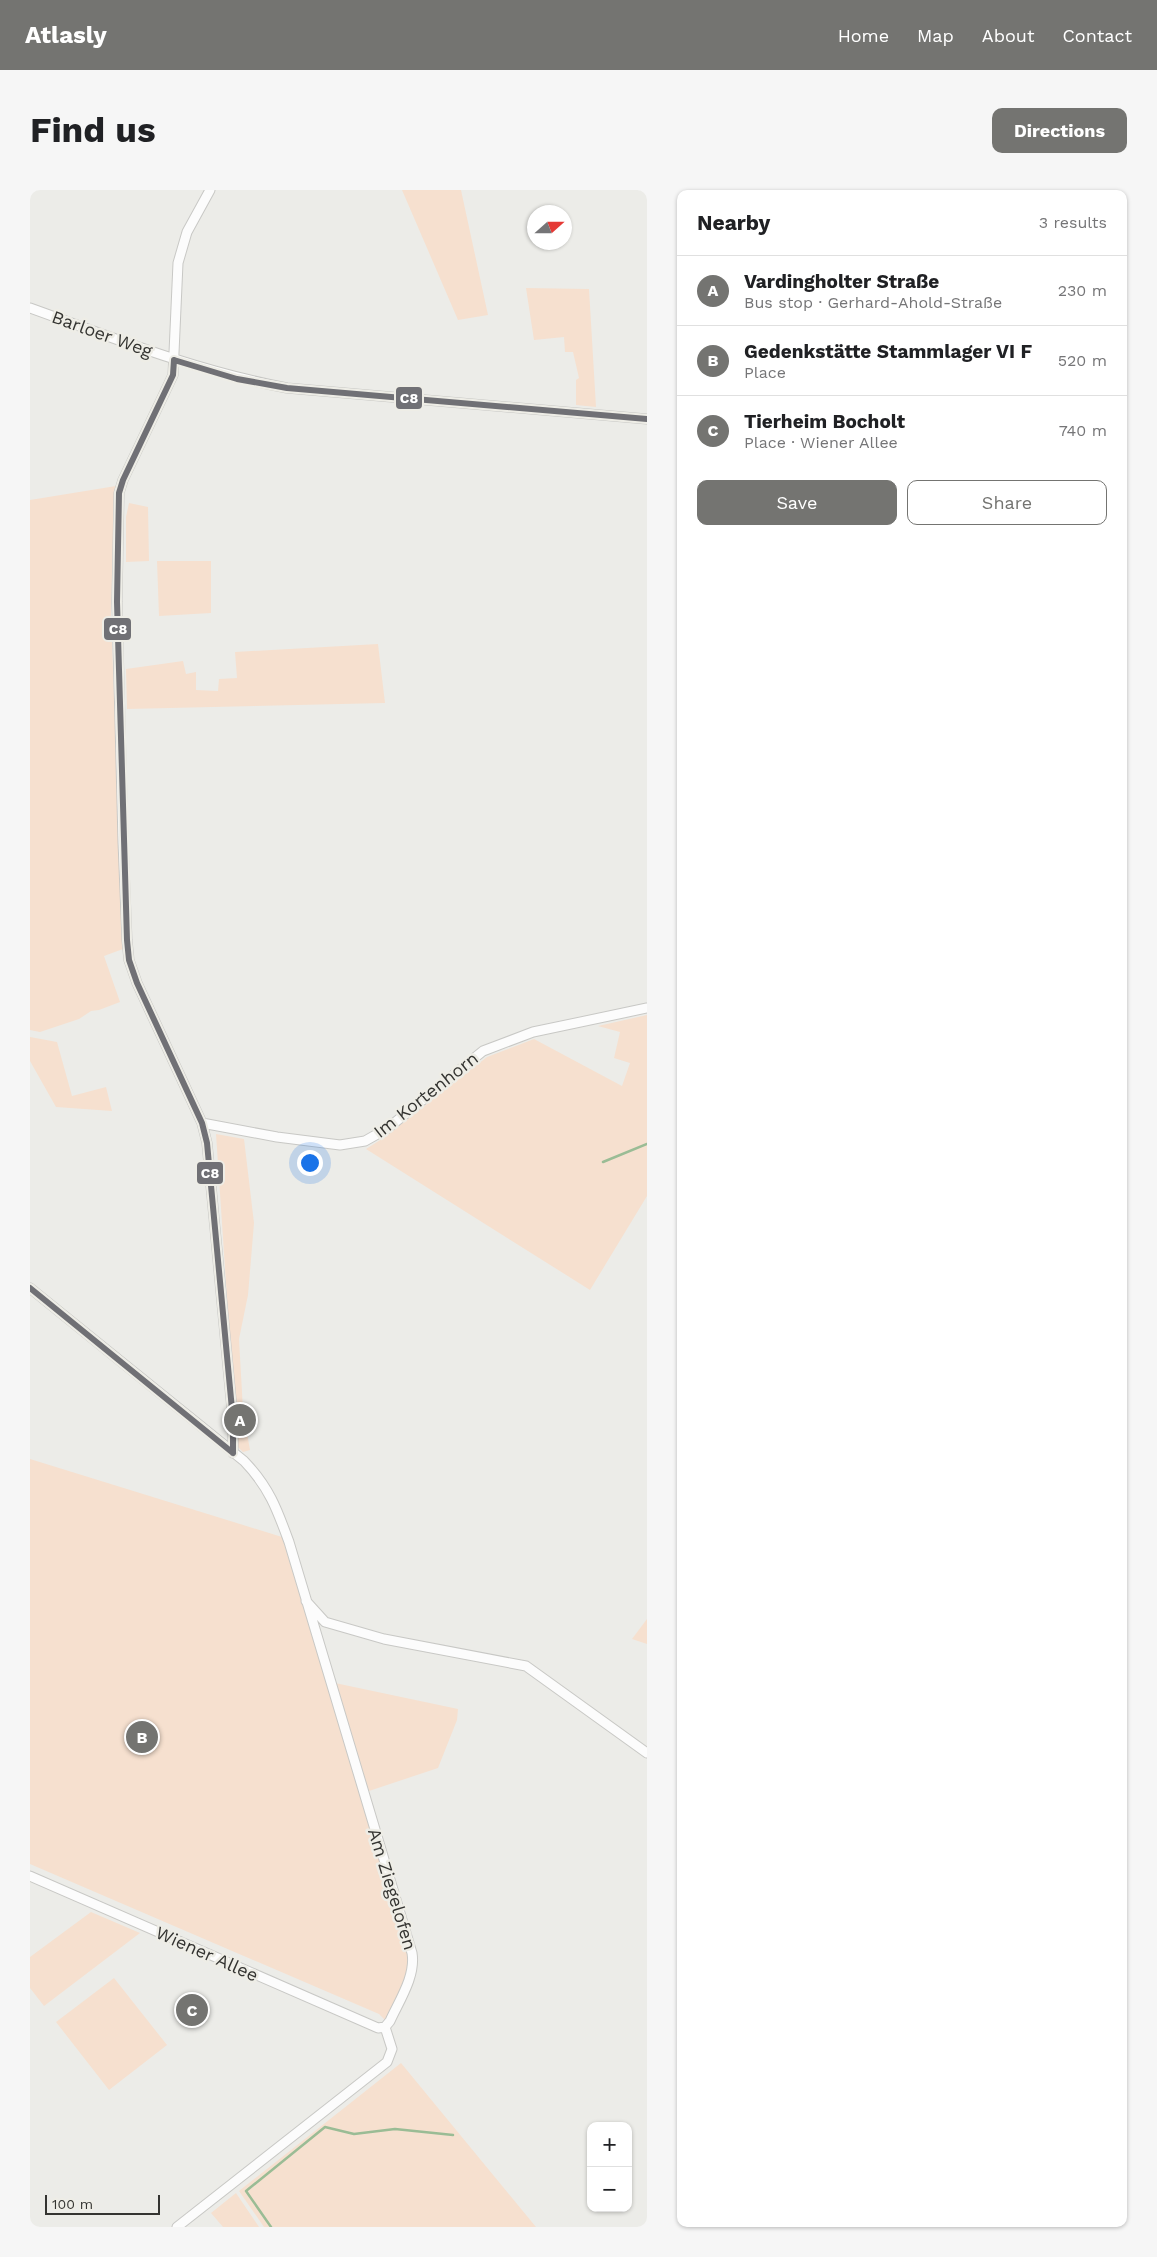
<!DOCTYPE html>
<html lang="en">
<head>
<meta charset="utf-8">
<style>
	body { margin:0; font-family:"Work Sans",sans-serif; background:#f6f6f6; color:#202124 }
	.controls { position:absolute; right:15px; bottom:15px; display:grid; overflow:hidden; border-radius:10px; box-shadow:0 1px 4px #0004 }
	.controls button { width:45px; height:45px; display:grid; place-items:center; padding:0; border:0; border-bottom:1px solid #e0e0e0; background:#fff; color:#202124; font:25px sans-serif }
	.compass { position:absolute; left:497px; top:15px; width:45px; height:45px; border-radius:50%; background:#fff; box-shadow:0 1px 4px #0004; rotate:69deg }
	.scale { position:absolute; left:15px; bottom:12px; width:115px; box-sizing:border-box; padding-left:5px; border:2px solid #343431; border-top:0; font-size:14px; line-height:18px; white-space:nowrap; color:#343431; -webkit-text-stroke:4px #eeede6; paint-order:stroke }
	.you { position:absolute; left:279px; top:972px; width:18px; height:18px; margin:-12px; border:4px solid #fff; border-radius:50%; background:#1a73e8; box-shadow:0 0 0 8px #1a73e833 }
	.badge { display:grid; place-items:center; width:32px; height:32px; border-radius:50%; background:#747471; color:#fff; font-size:16px; font-weight:700 }
	.pin { position:absolute; translate:-50% -50%; border:2px solid #fff; box-shadow:0 1px 5px #0006 }
	.list { margin:0; padding:0; list-style:none }
	h2 { display:flex; justify-content:space-between; align-items:center; height:65px; margin:0; padding:0 20px; font-size:21px }
	h2 small { font-size:16px; font-weight:400; color:#757577 }
	.list li { display:grid; grid-template-columns:32px 1fr auto; gap:15px; align-items:center; box-sizing:border-box; height:70px; padding:0 20px; border-top:1px solid #e0e0e0 }
	.list b { display:block; font-size:19px; white-space:nowrap }
	.list p { margin:0; font-size:16px; white-space:nowrap; color:#757577 }
	.list em { font-size:16px; font-style:normal; color:#757577 }
	.actions { display:flex; gap:10px; padding:15px 20px }
	.actions a { flex:1; padding:11px 0; border:1px solid #747471; border-radius:10px; text-align:center; font-size:18px; color:#747471 }
	.actions .main { background:#747471; color:#fff }
	.map { position:relative; flex:none; width:617px; height:2037px; overflow:hidden; border-radius:10px }
	header { display:flex; align-items:center; gap:30px; box-sizing:border-box; height:70px; padding:0 25px; background:#747471; color:#fff }
	header strong { font-size:24px }
	nav { display:flex; gap:28px; margin-inline-start:auto; font-size:18px }
	.intro { display:flex; align-items:center; justify-content:space-between; box-sizing:border-box; height:120px; padding:0 30px }
	h1 { margin:0; font-size:35px }
	.button { padding:12px 22px; border-radius:10px; background:#747471; color:#fff; font-size:18px; font-weight:700 }
	main { display:flex; gap:30px; padding:0 30px }
	aside { flex:1; background:#fff; border-radius:10px; box-shadow:0 1px 4px #0004 }
	.map>svg:first-child { display:block }
	.green { fill:#f6e0cf }
	.lines { fill:none; stroke-linecap:round; stroke-linejoin:round }
	.stream { stroke:#9abc95; stroke-width:2.5 }
	.minor-casing { stroke:#c8c8c5; stroke-width:11 }
	.minor { stroke:#fcfcfc; stroke-width:9 }
	.bus-1-casing { stroke:#eeede6; stroke-width:10 }
	.bus-1 { stroke:#707075; stroke-width:6 }
	.labels { text-anchor:middle; stroke-width:5; stroke-linejoin:round; paint-order:stroke }
	.street-label { font-size:18px; fill:#343431; stroke:#eeede6 }
	.line-badge { stroke:#eeede6; stroke-width:2 }
	.badge-label { font-size:14px; text-anchor:middle; font-weight:bold; fill:#fff }
</style>
</head>
<body>
<header>
<strong>Atlasly</strong>
<nav><a>Home</a><a>Map</a><a>About</a><a>Contact</a></nav>
</header>
<div class="intro"><h1>Find us</h1><a class="button">Directions</a></div>
<main>
<div class="map">
<svg width="617" height="2037" viewBox="0 0 617 2037">
	<rect width="100%" height="100%" fill="#ecece8"/>
	<!-- green -->
	<path class="green" d="M372 0H431L458 125 428 130Z
		M496 98 559 99 566 217 546 215V190L549 188 543 162H535L534 147 504 150Z
		M86 296 84 300 81 425 93 759 74 766 90 812 69 820 61 821 49 829 10 842 0 840V310Z
		M99 313 118 317 119 371 96 372V327Z
		M127 371H181V423L129 426Z
		M348 454 355 513 97 519 96 479 153 471 156 484 166 482V500L188 501 189 489 207 488 205 462Z
		M617 825V1006L560 1100 336 959 355 947 457 867 504 849 592 896 600 873 584 868 590 842 568 836Z
		M0 847 27 852 42 906 76 897 82 921 26 917 0 871Z
		M186 944 214 949 224 1033 218 1105 209 1149 213 1220 220 1260 213 1262 207 1256Z
		M0 1269 252 1347 380 1769 379 1779 356 1831 349 1824 0 1674Z
		M617 1429V1454L602 1449Z
		M305 1493 428 1519 427 1530 408 1578 339 1601Z
		M61 1722 110 1743 14 1816 0 1798V1767Z
		M84 1788 137 1855 79 1900 26 1832Z
		M371 1873 506 2037H234L209 2001Z
		M206 2003 229 2037H193L181 2023Z"/>
	<g class="lines">
		<!-- stream -->
		<path class="stream" d="M573 972 617 954
			M241 2037 216 2001 295 1937 324 1944 365 1939 423 1945"/>
		<defs>
			<path id="minor" d="M180 0 157 42 148 73 143 185 93 290 89 303 87 412 93 652 97 750 99 770 107 793 172 933 177 953 203 1230V1263
				M0 118C86 149 167 181 257 198L617 229
				M172 933 247 947 310 955 335 951 358 938 453 861 503 842 617 818
				M0 1098 214 1271C239 1297 247 1319 259 1352L382 1763C386 1786 369 1811 360 1831L355 1837
				M276 1411 295 1432 354 1449 496 1476 617 1563
				M0 1686 348 1838 355 1837
				M147 2037 357 1872 362 1859 355 1837"/>
		</defs>
		<!-- minor casing -->
		<use href="#minor" class="minor-casing"/>
		<!-- minor -->
		<use href="#minor" class="minor"/>
		<defs>
			<path id="bus-1" d="M144 170 143 185 93 290 89 303 87 412 97 750 99 770 107 793 172 933 177 953 203 1230V1263
				M144 170 207 189 257 198 617 229
				M0 1098 203 1263"/>
		</defs>
		<!-- bus-1 casing -->
		<use href="#bus-1" class="bus-1-casing"/>
		<!-- bus-1 -->
		<use href="#bus-1" class="bus-1"/>
	</g>
	<g class="labels">
		<!-- street labels -->
		<g class="street-label">
			<text transform="translate(72 144) rotate(20)" y="6">Barloer Weg</text>
			<text transform="translate(396 905) rotate(-38)" y="6">Im Kortenhorn</text>
			<text transform="translate(362 1699) rotate(73)" y="6">Am Ziegelofen</text>
			<text transform="translate(177 1764) rotate(24)" y="6">Wiener Allee</text>
		</g>
	</g>
	<g class="line-badge">
		<rect x="365" y="196" width="28" height="24" rx="5" fill="#707075"/>
		<rect x="73" y="427" width="29" height="24" rx="5" fill="#707075"/>
		<rect x="166" y="971" width="28" height="24" rx="5" fill="#707075"/>
	</g>
	<g class="badge-label">
		<text x="379" y="213">C8</text>
		<text x="88" y="444">C8</text>
		<text x="180" y="988">C8</text>
	</g>
</svg>
<div class="controls">
<button>+</button>
<button>−</button>
</div>
<svg class="compass" viewBox="-18 -18 36 36"><path d="M0-13l5 13h-10z" fill="#e53935"/><path d="M0 13l5-13h-10z" fill="#757577"/></svg>
<div class="scale">100 m</div>
<div class="you"></div>
<div class="pin badge" style="left:210px;top:1230px">A</div>
<div class="pin badge" style="left:112px;top:1547px">B</div>
<div class="pin badge" style="left:162px;top:1820px">C</div>
</div>
<aside>
<h2>Nearby<small>3 results</small></h2>
<ul class="list">
<li><span class="badge">A</span><div><b>Vardingholter Straße</b><p>Bus stop · Gerhard-Ahold-Straße</p></div><em>230 m</em></li>
<li><span class="badge">B</span><div><b>Gedenkstätte Stammlager VI F</b><p>Place</p></div><em>520 m</em></li>
<li><span class="badge">C</span><div><b>Tierheim Bocholt</b><p>Place · Wiener Allee</p></div><em>740 m</em></li>
</ul>
<div class="actions"><a class="main">Save</a><a>Share</a></div>
</aside>
</main>
</body>
</html>
